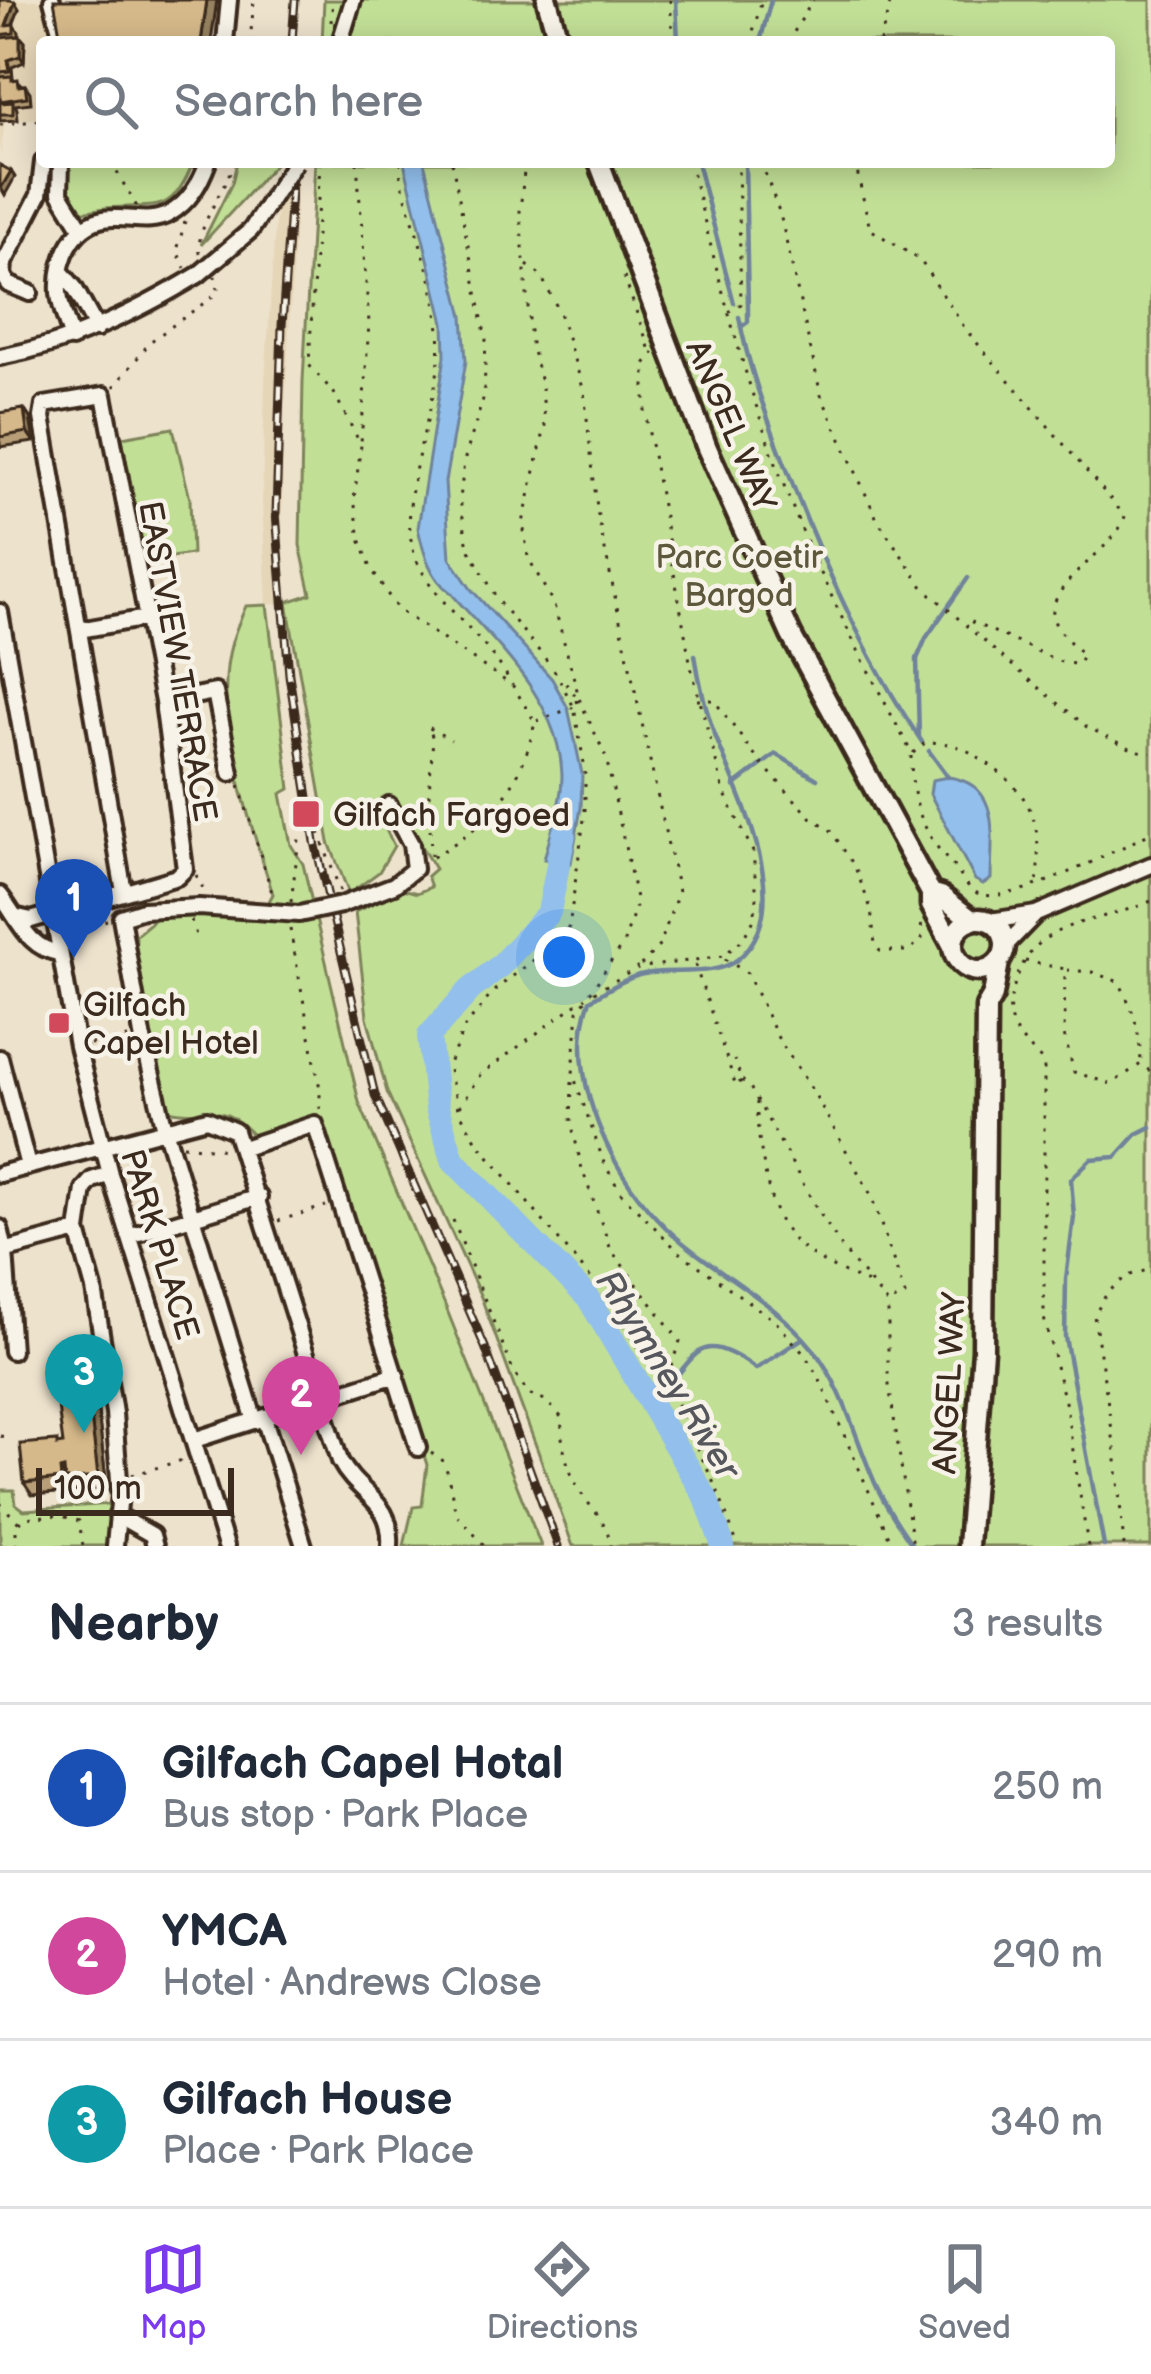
<!DOCTYPE html>
<html lang="en">
<head>
<meta charset="utf-8">
<style>
	body { margin:0; font-family:"Balsamiq Sans",sans-serif; background:#f6f6f7; color:#1f2937 }
	.scale { position:absolute; left:36px; bottom:30px; width:198px; box-sizing:border-box; padding-left:12px; border:6px solid #3b2a1e; border-top:0; font-size:33px; line-height:42px; white-space:nowrap; color:#3b2a1e; -webkit-text-stroke:9px #f7f3e8; paint-order:stroke }
	.you { position:absolute; left:564px; top:957px; width:42px; height:42px; margin:-30px; border:9px solid #fff; border-radius:50%; background:#1a73e8; box-shadow:0 0 0 18px #1a73e833 }
	.badge { display:grid; place-items:center; width:78px; height:78px; border-radius:50%; background:#7c3aed; color:#fff; font-size:39px; font-weight:700 }
	.pin { position:absolute; translate:-50% -99px; filter:drop-shadow(0 3px 6px #0008) }
	.pin::after { content:''; position:absolute; top:63px; width:42px; height:36px; background:inherit; clip-path:polygon(0 0,100% 0,50% 100%) }
	.list { margin:0; padding:0; list-style:none }
	h2 { display:flex; justify-content:space-between; align-items:center; height:156px; margin:0; padding:0 48px; font-size:51px }
	h2 small { font-size:39px; font-weight:400; color:#747a83 }
	.list li { display:grid; grid-template-columns:78px 1fr auto; gap:36px; align-items:center; box-sizing:border-box; height:168px; padding:0 48px; border-top:3px solid #e0e1e3 }
	.list b { display:block; font-size:45px; white-space:nowrap }
	.list p { margin:0; font-size:39px; white-space:nowrap; color:#747a83 }
	.list em { font-size:39px; font-style:normal; color:#747a83 }
	.icon { flex:none; width:66px; height:66px; fill:none; stroke:currentColor; stroke-width:2; stroke-linecap:round; stroke-linejoin:round }
	.map { position:relative; flex:none; width:1151px; height:1546px; overflow:hidden }
	.search { position:absolute; background:#fff; box-shadow:0 6px 30px #0003; left:36px; right:36px; top:36px; height:132px; display:flex; align-items:center; gap:30px; box-sizing:border-box; padding:0 42px; border-radius:12px; color:#747a83; font-size:45px }
	.sheet { height:660px; background:#fff }
	nav { display:flex; justify-content:space-around; align-items:center; box-sizing:border-box; height:168px; border-top:3px solid #e0e1e3; background:#fff; font-size:33px; color:#747a83 }
	nav a { display:grid; justify-items:center; gap:6px }
	nav .on { color:#7c3aed }
	.map>svg:first-child { display:block }
	.built { fill:#e6d6b8 }
	.green { fill:#c2df96; stroke:#7e845a; stroke-width:3 }
	.water { fill:#92bfec; stroke:#6f839a; stroke-width:3 }
	.lines { fill:none; stroke-linecap:round; stroke-linejoin:round }
	.stream { stroke:#6f839a; stroke-width:4.5 }
	.river { stroke:#92bfec; stroke-width:24 }
	.minor-casing { stroke:#3b2a1e; stroke-width:22 }
	.major-casing { stroke:#3b2a1e; stroke-width:27 }
	.path { stroke:#3b2a1e; stroke-width:3; stroke-dasharray:3 9; stroke-linecap:butt }
	.minor { stroke:#f7f3e8; stroke-width:14 }
	.major { stroke:#f7f3e8; stroke-width:18 }
	.rail-casing { stroke:#3b2a1e; stroke-width:9 }
	.rail { stroke:#f7f3e8; stroke-width:4.5; stroke-dasharray:14; stroke-linecap:butt }
	.minor-bridge-casing { stroke:#3b2a1e; stroke-width:22; stroke-linecap:butt }
	.minor-bridge { stroke:#f7f3e8; stroke-width:14 }
	.wall { fill:#b89f77; stroke:#3b2a1e; stroke-width:3 }
	.shaded-wall { fill:#968261; stroke:#3b2a1e; stroke-width:3 }
	.building { fill:#d6b98a; stroke:#3b2a1e; stroke-width:3 }
	.poi-dot { fill:#d1495b; stroke:#f7f3e8; stroke-width:4.5 }
	.labels { text-anchor:middle; stroke-width:9; stroke-linejoin:round; paint-order:stroke }
	.street-label { font-size:33px; fill:#3b2a1e; stroke:#f7f3e8 }
	.park-label { font-size:33px; fill:#5d573c; stroke:#f7f3e8 }
	.poi-label { font-size:33px; fill:#3b2a1e; stroke:#f7f3e8; text-anchor:start }
	.water-label { font-size:36px; font-style:italic; fill:#55575c; stroke:#f7f3e8 }
</style>
</head>
<body>
<div class="map">
<svg width="1151" height="1546" viewBox="0 0 1151 1546">
	<rect width="100%" height="100%" fill="#ede2cc"/>
	<filter id="ink" filterUnits="userSpaceOnUse"><feTurbulence type="fractalNoise" baseFrequency=".00833" numOctaves="2"/><feDisplacementMap in="SourceGraphic" scale="24" xChannelSelector="R" yChannelSelector="G"/><feConvolveMatrix kernelMatrix="1 2 1 2 8 2 1 2 1" color-interpolation-filters="sRGB"/></filter>
	<g filter="url(#ink)">
		<!-- built -->
		<path class="built" d="M0 0H62L68 42H42V118L5 121 0 155Z
			M279 162H298L283 444 282 530 287 602 267 605 262 503 265 382Z"/>
		<!-- green -->
		<path class="green" d="M324 0H1151V1546H573L481 1297 387 1092 367 1017 355 912 403 889 417 893 431 887 427 876 435 869 390 796 374 806 394 846 379 872 349 894 329 842 287 602 311 594 300 545 303 381 315 162H1109V42H322Z
			M68 162H193C171 219 154 203 106 208 95 209 88 212 77 211L67 192Z
			M237 162H277L201 245 232 183Z
			M173 428 190 499 192 554 144 561 122 437Z
			M267 605 290 789 281 794 291 845 303 864 359 1102 445 1305 541 1546H404L413 1507 422 1506 427 1465 320 1122 313 1117 256 1139C222 1097 208 1120 169 1110 148 1064 134 986 136 935L160 915 197 912 260 918 273 894C251 823 210 715 232 642 235 630 241 618 246 606Z
			M0 1490H14L16 1504 24 1510 111 1504 112 1546H0Z"/>
		<!-- water -->
		<path class="water" d="M404 162H424L463 316 466 361 445 482 450 558 471 589 552 679 568 708 582 774 581 808 571 863 544 859C551 832 562 803 562 775 560 700 495 644 450 592 430 578 423 551 418 528L445 356 444 323Z
			M948 777C1003 784 991 837 991 879L983 884 975 880 930 794 932 780Z"/>
		<g class="lines">
			<!-- stream -->
			<path class="stream" d="M676 0 678 42
				M760 42 771 0
				M697 162 734 303
				M739 317C748 366 765 412 783 459 820 558 863 654 922 742
				M741 327 748 322V308L745 162
				M695 655C699 680 704 703 712 727 733 787 802 905 738 959 714 979 667 967 639 975 621 980 606 991 590 1000 578 1032 581 1068 590 1100 608 1161 641 1211 692 1250 734 1282 779 1307 813 1349 844 1388 855 1438 875 1483 885 1505 899 1526 913 1546
				M919 737 917 659 926 638 968 578
				M929 751 948 777
				M734 786 776 754 817 779
				M649 1401C698 1370 688 1319 756 1369L803 1338
				M1104 1546 1065 1337 1066 1279 1074 1217 1071 1179 1091 1159 1116 1157 1137 1134 1151 1127"/>
			<!-- river -->
			<path class="river" d="M564 834 549 912 501 965 470 990 429 1036 437 1108 453 1160 589 1299 706 1498 723 1546"/>
			<defs>
				<path id="minor" d="M52 0 63 42
					M225 42 229 0
					M340 42 353 0
					M61 162 60 193 82 229
					M63 274 74 287 97 329
					M30 293 8 284 3 275 4 263 39 195 43 162
					M72 339C68 325 60 308 59 293 57 259 74 219 113 218 133 217 150 224 169 214 190 202 200 183 208 162
					M0 357C73 343 135 313 198 275
					M0 612 77 1046 110 1174 226 1546
					M79 630 147 618
					M163 702 215 692 231 773
					M0 895C19 919 27 948 59 953
					M341 905 394 885 414 869 411 844 389 805
					M18 917 31 920 177 877 185 869 163 702 104 395 44 405 42 417 124 892
					M990 921 1036 914 1151 865
					M1005 946 1036 914
					M0 1058 28 1166
					M243 1148 315 1124 418 1448
					M0 1174 207 1119 235 1131 340 1461C359 1497 393 1499 390 1546
					M110 1174 92 1180 84 1189 78 1231 94 1289 114 1413 120 1493 115 1546
					M0 1228 5 1251 12 1351
					M129 1236 259 1197
					M0 1252 78 1231
					M264 1418 304 1546
					M255 1421 165 1129 142 1035 121 917 143 910 199 907 299 914
					M194 1440 396 1375
					M117 1515 152 1535 155 1546"/>
				<path id="major" d="M547 0 559 42
					M599 162 707 448 791 635 931 893V905L953 946
					M931 893 941 896 972 920
					M953 945a26 26 0 1 1 52 0a26 26 0 1 1-52 0Z
					M968 1546 983 1350 986 1007 993 995 999 962"/>
			</defs>
			<!-- minor casing -->
			<use href="#minor" class="minor-casing"/>
			<!-- major casing -->
			<use href="#major" class="major-casing"/>
			<!-- path -->
			<path class="path" d="M670 0 673 42
				M331 22 333 0
				M250 42 254 0
				M750 42 762 0
				M788 42 813 0
				M880 42 891 0
				M0 125 42 120
				M111 162 137 207
				M320 162 309 365 334 393 361 445 354 499 360 539 371 568 397 609 513 686 535 722C520 792 489 824 428 860
				M357 162 369 323 361 443
				M400 162 401 180C416 236 444 301 439 360 434 418 393 506 417 561 438 608 488 638 512 685
				M452 162 486 339 484 396 464 461 460 500 468 547 499 602 552 667
				M525 162 520 211 531 343 542 387 545 427 523 523 528 557 554 605 580 701 606 757 637 903 624 942 578 1011 573 1074 604 1163 621 1193 678 1251 775 1321 805 1355 819 1378 893 1546
				M690 162C716 269 743 376 782 480 817 574 865 665 912 754L926 742C953 743 965 747 987 763 1037 799 1041 825 1037 886
				M761 162 780 214 821 395 877 519 923 587 995 651 1087 727 1134 750 1151 753
				M855 162 870 229 920 260 966 330 1125 516C1116 552 1036 587 1056 625 1062 636 1075 646 1083 655L1079 664 1063 663 963 618
				M185 221 177 251 185 268
				M200 253C194 230 226 188 234 162
				M527 265 541 276 558 309 584 391 598 517 678 892 660 945 638 968
				M624 277 651 353
				M729 312 741 304 738 162
				M114 387 151 341 214 296 218 289 215 276
				M554 670 574 707 585 769V812L569 927 549 948 495 990 464 1028 448 1066 458 1109 478 1143 599 1288 676 1402 718 1492 738 1546
				M697 700H714L758 760 812 818 830 829 855 867 871 909 875 944 880 951H908L922 940 921 918
				M537 721 577 706 575 702 580 701 562 679
				M911 756C911 801 922 833 953 866 961 875 966 887 977 893 1008 909 1119 848 1151 833
				M239 785 273 896
				M319 832 340 891
				M431 856 429 793 433 738 428 727 451 740
				M196 875 205 892
				M291 902 299 839
				M191 920 196 935
				M290 929 320 1089V1109
				M70 931 107 920
				M725 959 747 973 779 1040 814 1093 871 1195 905 1295 890 1303
				M1025 961 1065 969 1064 1035 1074 1072 1111 1084 1141 1064 1151 1072
				M695 965 736 1086 742 1080 734 1060
				M1067 970 1092 972 1119 982C1134 1010 1140 1032 1141 1064
				M594 992 638 968 723 956 742 940 754 920 757 899 753 852 724 792 691 667 645 411V364L654 353
				M90 1044 128 1038
				M742 1080 751 1089 817 1209 845 1252 888 1304V1378L913 1546
				M572 1082 571 1121 582 1169 611 1250 680 1341 665 1382
				M757 1102C756 1124 760 1145 764 1167 777 1243 803 1255 870 1284
				M459 1107 480 1075 586 997
				M183 1145 227 1150
				M453 1220 512 1368 528 1394 545 1400 563 1419C558 1435 568 1471 577 1486 589 1509 606 1516 611 1546
				M278 1221 326 1206
				M0 1436 7 1437
				M431 1453 445 1462 456 1514 485 1546
				M132 1475 186 1459
				M0 1503 19 1523
				M16 1546V1528L24 1518 59 1515 79 1521 83 1546
				M1088 1546 1066 1406 1044 1318V1063C1016 1033 1001 1026 1015 983 1037 915 1096 926 1151 901
				M1124 1546 1115 1449 1094 1316 1107 1293 1127 1276 1151 1269"/>
			<!-- minor -->
			<use href="#minor" class="minor"/>
			<!-- major -->
			<use href="#major" class="major"/>
			<defs>
				<path id="rail" d="M292 42 295 0
					M293 162 282 326 276 513 289 675 315 842 375 1095 485 1347 558 1546"/>
			</defs>
			<!-- rail casing -->
			<use href="#rail" class="rail-casing"/>
			<!-- rail -->
			<use href="#rail" class="rail"/>
			<defs>
				<path id="minor-bridge" d="M198 275 251 230 295 162
					M299 914 341 905"/>
			</defs>
			<!-- minor-bridge casing -->
			<use href="#minor-bridge" class="minor-bridge-casing"/>
			<!-- minor-bridge -->
			<use href="#minor-bridge" class="minor-bridge"/>
		</g>
		<!-- wall -->
		<path class="wall" d="M0 0 15 2 19 9 13 25 19 32V36L25 42 24 62 12 67 13 78 22 85H25L30 92 31 103 15 105 17 109 18 120 0 121Z
			M24 409 30 418 34 442 0 447V413Z
			M77 1360 95 1386 107 1489 74 1492 69 1485V1492L32 1495 24 1483 59 1445 63 1444 58 1376Z"/>
		<!-- shaded-wall -->
		<path class="shaded-wall" d="M207 0H217L211 42H201Z
			M15 2 19 9 10 32 6 26Z
			M20 36 25 42 24 62 20 56Z
			M11 171 15 177 5 195 1 188Z
			M24 409 30 418 34 442 27 432Z
			M86 1374 95 1386 107 1489 98 1477Z
			M60 1470 67 1480H65L69 1485V1492L61 1479Z"/>
		<!-- building -->
		<path class="building" d="M0 0H11L15 2 6 26 14 25V33L0 35Z
			M54 0H207L201 42H65L63 33 60 34Z
			M20 36V56L8 60 10 71 0 72V38Z
			M12 76V80L18 79 19 86 25 85 27 97 0 101V77Z
			M13 102V114H0V103Z
			M0 165 11 171 1 188H0Z
			M24 409 27 432 0 437V413Z
			M77 1360 79 1374H86L98 1477 65 1480 64 1469 60 1470 61 1479 24 1483 20 1444 57 1441V1445L63 1444 54 1376H58L57 1362Z"/>
	</g>
	<!-- markers -->
	<g class="poi-dot">
		<rect x="291" y="799" width="30" height="30" rx="6"/>
		<rect x="47" y="1011" width="24" height="24" rx="6"/>
	</g>
	<g class="labels">
		<!-- street labels -->
		<g class="street-label">
			<text transform="translate(732 425) rotate(67)" y="12">ANGEL WAY</text>
			<text transform="translate(179 661) rotate(80)" y="12">EASTVIEW TERRACE</text>
			<text transform="translate(161 1244) rotate(73)" y="12">PARK PLACE</text>
			<text transform="translate(948 1383) rotate(-87)" y="12">ANGEL WAY</text>
		</g>
		<!-- park labels -->
		<g class="park-label">
			<text x="739" y="568">Parc Coetir<tspan x="739" dy="38">Bargod</tspan></text>
		</g>
		<!-- poi labels -->
		<g class="poi-label">
			<text x="333" y="826">Gilfach Fargoed</text>
			<text x="83" y="1016">Gilfach<tspan x="83" dy="38">Capel Hotel</tspan></text>
		</g>
		<!-- water labels -->
		<g class="water-label">
			<text transform="translate(669 1374) rotate(58)" y="13">Rhymney River</text>
		</g>
	</g>
</svg>
<div class="scale">100 m</div>
<div class="you"></div>
<div class="pin badge" style="left:74px;top:958px;background:#1a4fb4">1</div>
<div class="pin badge" style="left:301px;top:1455px;background:#d1479c">2</div>
<div class="pin badge" style="left:84px;top:1433px;background:#0f9aa8">3</div>
<div class="search"><svg class="icon" aria-label="search" viewBox="0 0 24 24"><circle cx="10" cy="10" r="6"/><path d="M15 15l6 6"/></svg>Search here</div>
</div>
<section class="sheet">
<h2>Nearby<small>3 results</small></h2>
<ul class="list">
<li><span class="badge" style="background:#1a4fb4">1</span><div><b>Gilfach Capel Hotal</b><p>Bus stop · Park Place</p></div><em>250 m</em></li>
<li><span class="badge" style="background:#d1479c">2</span><div><b>YMCA</b><p>Hotel · Andrews Close</p></div><em>290 m</em></li>
<li><span class="badge" style="background:#0f9aa8">3</span><div><b>Gilfach House</b><p>Place · Park Place</p></div><em>340 m</em></li>
</ul>
</section>
<nav>
<a class="on"><svg class="icon" aria-label="map" viewBox="0 0 24 24"><path d="M3 6l6-2 6 2 6-2v14l-6 2-6-2-6 2zM9 4v14M15 6v14"/></svg>Map</a>
<a><svg class="icon" aria-label="directions" viewBox="0 0 24 24"><path d="M12 3l9 9-9 9-9-9zM9 14v-3h6M13 9l2 2-2 2"/></svg>Directions</a>
<a><svg class="icon" aria-label="saved" viewBox="0 0 24 24"><path d="M7 4h10v16l-5-4-5 4z"/></svg>Saved</a>
</nav>
</body>
</html>
